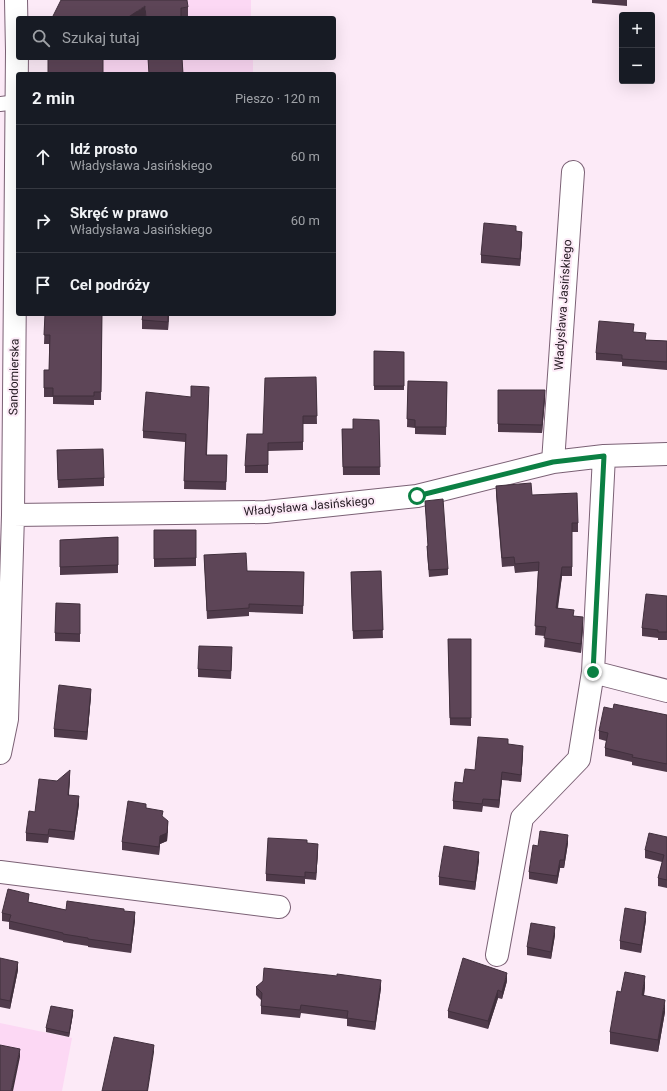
<!DOCTYPE html>
<html lang="pl">
<head>
<meta charset="utf-8">
<style>
	body { margin:0; font-family:Roboto,sans-serif; background:#20242c; color:#f1f3f6 }
	.controls { position:absolute; right:12px; top:12px; display:grid; overflow:hidden; border-radius:4px; box-shadow:0 4px 16px #0002 }
	.controls button { width:36px; height:36px; display:grid; place-items:center; padding:0; border:0; border-bottom:1px solid #363941; background:#171b24; color:#f1f3f6; font:20px sans-serif }
	.stop { position:absolute; width:12px; height:12px; margin:-9px; border:3px solid #0b8043; border-radius:50%; background:#fff }
	.stop.end { background:#0b8043; border-color:#fff; box-shadow:0 1px 4px #0008 }
	.list { margin:0; padding:0; list-style:none }
	h2 { display:flex; justify-content:space-between; align-items:center; height:52px; margin:0; padding:0 16px; font-size:17px }
	h2 small { font-size:13px; font-weight:400; color:#9ea1a6 }
	.list li { display:grid; grid-template-columns:26px 1fr auto; gap:12px; align-items:center; box-sizing:border-box; height:64px; padding:0 16px; border-top:1px solid #363941 }
	.list b { display:block; font-size:15px; white-space:nowrap }
	.list p { margin:0; font-size:13px; white-space:nowrap; color:#9ea1a6 }
	.list em { font-size:13px; font-style:normal; color:#9ea1a6 }
	.icon { flex:none; width:22px; height:22px; fill:none; stroke:currentColor; stroke-width:2; stroke-linecap:round; stroke-linejoin:round }
	.map { position:relative; flex:none; width:667px; height:1091px; overflow:hidden }
	.search { position:absolute; background:#171b24; box-shadow:0 4px 16px #0002; left:16px; top:16px; width:320px; height:44px; display:flex; align-items:center; gap:10px; box-sizing:border-box; padding:0 14px; border-radius:4px; color:#9ea1a6; font-size:15px }
	.panel { position:absolute; background:#171b24; box-shadow:0 4px 16px #0002; left:16px; top:72px; width:320px; height:244px; border-radius:4px }
	.map>svg:first-child { display:block }
	.built { fill:#fcd8f4 }
	.lines { fill:none; stroke-linecap:round; stroke-linejoin:round }
	.service-casing { stroke:#7b6175; stroke-width:16 }
	.minor-casing { stroke:#7b6175; stroke-width:24 }
	.service { stroke:#fff; stroke-width:14 }
	.minor { stroke:#fff; stroke-width:22 }
	.wall { fill:#503b4b }
	.shaded-wall { fill:#41303d }
	.building { fill:#5d4557; stroke:#41303d }
	.route { stroke:#0b8043; stroke-width:5 }
	.labels { text-anchor:middle; stroke-width:4; stroke-linejoin:round; paint-order:stroke }
	.street-label { font-size:12px; fill:#241a22; stroke:#fceaf7 }
</style>
</head>
<body>
<div class="map">
<svg width="667" height="1091" viewBox="0 0 667 1091">
	<rect width="100%" height="100%" fill="#fceaf7"/>
	<!-- built -->
	<path class="built" d="M71 0H251V18H57Z
		M48 58H253V74H48Z
		M0 1023 72 1038 62 1091H0Z"/>
	<g class="lines">
		<defs>
			<path id="service" d="M0 104 17 102"/>
			<path id="minor" d="M553 462 573 172
				M13 515 266 512 417 496 553 462 604 456 667 454
				M593 672 667 691
				M0 753 7 719 13 515 17 51 16 0
				M0 872 279 907
				M497 955 522 818 579 759 593 672 604 456"/>
		</defs>
		<!-- service casing -->
		<use href="#service" class="service-casing"/>
		<!-- minor casing -->
		<use href="#minor" class="minor-casing"/>
		<!-- service -->
		<use href="#service" class="service"/>
		<!-- minor -->
		<use href="#minor" class="minor"/>
	</g>
	<!-- wall -->
	<path class="wall" d="M592 0H627V6L592 3Z
		M188 7V17L181 18H145V16L52 18Z
		M148 58H182L183 74H149Z
		M522 240 520 266 481 263V255Z
		M45 314H169L168 330 142 329V316L102 315 101 400H94V405L53 404V397H44V370H49V344H44Z
		M634 332 646 340 667 341V370L622 366V362L596 360V353Z
		M374 351 404 352V390H374Z
		M316 377 317 424H303V450L268 451V473H245V466L263 434Z
		M408 381 447 382 446 435 415 434V428L407 427Z
		M498 390 545 398 542 433 498 432Z
		M209 395 207 455H227L226 490 184 489 185 442 143 438V431L191 397Z
		M379 420 380 475H343L342 429H353Z
		M57 450 104 478V486L58 488Z
		M496 486 532 495 578 523V532H572V576H562L558 608 574 616 583 627 581 653 544 647 545 636 535 635 538 571 515 573 514 566 502 567 496 495Z
		M425 501 448 569V575L429 577 427 552V546H428Z
		M154 530H196V566L154 567Z
		M118 537V573L60 575V540Z
		M204 555 247 571 304 572 303 614 249 612V616L207 619Z
		M381 571 383 638 353 639 351 572Z
		M667 596V640H658V638L642 636V628Z
		M80 604V642L55 641V633Z
		M448 639H471V726L450 725Z
		M232 655 231 679 198 677V669Z
		M91 696 87 740 54 737V729Z
		M613 709 667 715V772L632 765V762L605 756V748L606 741 599 739V731Z
		M508 744 523 754 521 782 502 780 499 808 483 806 482 812 453 809V801L463 783 475 770Z
		M70 778 69 795 79 804 74 840 49 837 48 843 26 841V833L35 812 57 781Z
		M146 808 163 817 168 828 167 841 160 844 159 855 122 850V842Z
		M667 837V888L658 886V878L662 862 645 858V850Z
		M307 843 318 851 316 880 305 879V884L266 881V874Z
		M568 843 564 868H560L557 884 529 879V872L538 846Z
		M479 860 475 890 439 885V877Z
		M29 902 66 910 124 911 135 920 131 953 88 947V946L63 942V941L9 929V922L2 921V913Z
		M646 920 641 953 620 949V941Z
		M555 935 551 959 527 955V947Z
		M0 958 18 970 10 1009 0 1007Z
		M507 981 502 999 498 998 488 1029 448 1018V1011Z
		M256 987 381 988 375 1030 347 1026V1019L301 1013 300 1018 261 1014V1000L256 995Z
		M645 987 644 996 665 1012 658 1052 610 1044V1032L621 992Z
		M73 1014 69 1037 46 1032V1028Z"/>
	<!-- shaded-wall -->
	<path class="shaded-wall" d="M145 6V16L142 18H127Z
		M522 232V240L520 266V259Z
		M168 314H169L168 330Z
		M545 390V398L542 433V425Z
		M562 567V576L556 617V608Z
		M583 617V627L581 653V644Z
		M91 689V696L87 740V732Z
		M523 746V754L521 782V775Z
		M70 770V778L68 802V795Z
		M502 772V780L499 808V800Z
		M79 796V804L74 840V832Z
		M168 821V828L167 841 160 844 159 855V847L160 836Z
		M568 835V843L564 868V860Z
		M318 844V851L316 880V873Z
		M479 852V860L475 890V882Z
		M560 860V868L557 884V876Z
		M135 912V920L131 953V945Z
		M646 912V920L641 953V945Z
		M555 927V935L551 959V952Z
		M18 962V970L10 1009V1001Z
		M507 973V981L502 999V992Z
		M645 976V987L642 1007V995Z
		M381 980V988L375 1030V1022Z
		M498 990V998L488 1029V1021Z
		M665 1000V1012L658 1052V1040Z
		M73 1010V1014L69 1037V1033Z
		M154 1045V1052L148 1091H147Z
		M20 1049V1057L13 1091H11Z"/>
	<!-- building -->
	<path class="building" d="M61 0H187L188 7 181 8V18H146L145 6 127 18H52Z
		M48 58H103V74H48Z
		M148 58H182L183 74H149Z
		M484 223 516 226V231L522 232 520 259 481 255Z
		M45 314H102L101 392H94V396H53V388H44V370H49L50 335H44Z
		M143 314H168V322L142 320Z
		M599 321 634 324 633 332 646 333 645 340 667 341V362L622 359V355L596 353Z
		M374 351 404 352V386H374Z
		M316 377 317 416H303V442L268 443V465L245 466 247 434H263L265 378Z
		M408 381 447 382 446 427H415V420L407 419Z
		M191 386 209 387 206 455H227L226 482 184 481 186 434 143 431 146 392 191 397Z
		M498 390H545L542 425 498 424Z
		M353 419 379 420 380 467H343L342 429H353Z
		M103 449 104 478 58 480 57 450Z
		M531 483 532 495 577 493 578 523H572V567H562L556 608 574 610 573 616 583 617 581 644 544 638 546 627 535 626 539 562 515 564 514 557 502 558 496 486Z
		M443 499 448 569 429 570 427 546H428L425 501Z
		M154 530H196V558L154 559Z
		M118 537V565L60 567V540Z
		M246 553 247 571 304 572 303 606 249 604V608L207 611 204 555Z
		M381 571 383 630 353 631 351 572Z
		M646 594 667 596V632H658V630L642 628Z
		M56 603 80 604V634L55 633Z
		M448 639H471V718H450Z
		M199 646 232 647 231 671 198 669Z
		M59 685 91 689 87 732 54 729Z
		M614 704 667 715V764L632 757 633 755 605 748 608 733 599 731 604 707 613 709Z
		M478 737 508 739V744L523 746 521 775 502 772 499 800 483 799 482 804 453 801 455 782 463 783 465 769 475 770Z
		M70 770 68 795 79 796 74 832 49 829 48 835 26 833 29 811 35 812 39 779 57 781Z
		M128 801 146 804V808L163 811 162 816 168 821 167 833 160 836 159 847 122 842Z
		M540 831 568 835 564 860H560L557 876 529 872 533 845 538 846Z
		M649 833 667 837V880L658 878 664 855 645 850Z
		M268 838 307 840V843L318 844 316 873 305 872V877L266 874Z
		M444 846 479 852 475 882 439 877Z
		M8 889 29 894 28 902 66 910 67 901 124 909V911L135 912 131 945 88 939V938L63 934V933L9 921 11 915 2 913Z
		M625 908 646 912 641 945 620 941Z
		M531 923 555 927 551 952 527 947Z
		M0 958 18 962 10 1001 0 999Z
		M463 958 507 973 502 992 498 990 488 1021 448 1011Z
		M264 968 337 976V974L381 980 375 1022 347 1018 348 1011 301 1005 300 1010 261 1006 262 993 256 987 263 981Z
		M625 972 645 976 642 995 665 1000 658 1040 610 1032 617 991 621 992Z
		M51 1006 73 1010 69 1033 46 1028Z
		M114 1037 154 1045 147 1091H102Z
		M0 1045 20 1049 11 1091H0Z"/>
	<g class="lines">
		<!-- route -->
		<path class="route" d="M417 496 553 462 604 456 593 672"/>
	</g>
	<g class="labels">
		<!-- street labels -->
		<g class="street-label">
			<text transform="translate(563 305) rotate(-86)" y="4">Władysława Jasińskiego</text>
			<text transform="translate(14 377) rotate(-89)" y="4">Sandomierska</text>
			<text transform="translate(309 506) rotate(-5)" y="4">Władysława Jasińskiego</text>
		</g>
	</g>
</svg>
<div class="controls">
<button>+</button>
<button>−</button>
</div>
<div class="stop" style="left:417px;top:496px"></div>
<div class="stop end" style="left:593px;top:672px"></div>
<div class="search"><svg class="icon" aria-label="search" viewBox="0 0 24 24"><circle cx="10" cy="10" r="6"/><path d="M15 15l6 6"/></svg>Szukaj tutaj</div>
<section class="panel">
<h2>2 min<small>Pieszo · 120 m</small></h2>
<ul class="list">
<li><svg class="icon" aria-label="ahead" viewBox="0 0 24 24"><path d="M12 20V5M6 11l6-6 6 6"/></svg><div><b>Idź prosto</b><p>Władysława Jasińskiego</p></div><em>60 m</em></li>
<li><svg class="icon" aria-label="right" viewBox="0 0 24 24"><path d="M7 20v-9h11M14 6l5 5-5 5"/></svg><div><b>Skręć w prawo</b><p>Władysława Jasińskiego</p></div><em>60 m</em></li>
<li><svg class="icon" aria-label="arrive" viewBox="0 0 24 24"><path d="M6 21V4h12l-3 4 3 4H6"/></svg><div><b>Cel podróży</b></div></li>
</ul>
</section>
</div>
</body>
</html>
